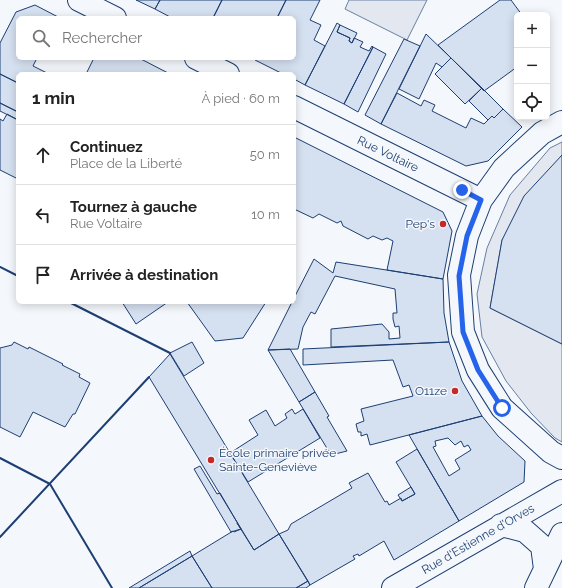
<!DOCTYPE html>
<html lang="fr">
<head>
<meta charset="utf-8">
<style>
	body { margin:0; font-family:Raleway,sans-serif; background:#f2f2f2; color:#222 }
	.controls { position:absolute; right:12px; top:12px; display:grid; overflow:hidden; border-radius:6px; box-shadow:0 2px 10px #0003 }
	.controls button { width:36px; height:36px; display:grid; place-items:center; padding:0; border:0; border-bottom:1px solid #e0e0e0; background:#fff; color:#222; font:20px sans-serif }
	.stop { position:absolute; width:12px; height:12px; margin:-9px; border:3px solid #2563eb; border-radius:50%; background:#fff }
	.stop.end { background:#2563eb; border-color:#fff; box-shadow:0 1px 4px #0008 }
	.list { margin:0; padding:0; list-style:none }
	h2 { display:flex; justify-content:space-between; align-items:center; height:52px; margin:0; padding:0 16px; font-size:17px }
	h2 small { font-size:13px; font-weight:400; color:#767676 }
	.list li { display:grid; grid-template-columns:26px 1fr auto; gap:12px; align-items:center; box-sizing:border-box; height:60px; padding:0 16px; border-top:1px solid #e0e0e0 }
	.list b { display:block; font-size:15px; white-space:nowrap }
	.list p { margin:0; font-size:13px; white-space:nowrap; color:#767676 }
	.list em { font-size:13px; font-style:normal; color:#767676 }
	.icon { flex:none; width:22px; height:22px; fill:none; stroke:currentColor; stroke-width:2; stroke-linecap:round; stroke-linejoin:round }
	.map { position:relative; flex:none; width:562px; height:588px; overflow:hidden }
	.search { position:absolute; background:#fff; box-shadow:0 2px 10px #0003; left:16px; top:16px; width:280px; height:44px; display:flex; align-items:center; gap:10px; box-sizing:border-box; padding:0 14px; border-radius:6px; color:#767676; font-size:15px }
	.panel { position:absolute; background:#fff; box-shadow:0 2px 10px #0003; left:16px; top:72px; width:280px; height:232px; border-radius:6px }
	.map>svg:first-child { display:block }
	.parking { fill:#e3e8f0; stroke:#687fa3 }
	.building { fill:#d5e0f0; stroke:#1d3f73; fill-rule:evenodd }
	.lines { fill:none; stroke-linecap:round; stroke-linejoin:round }
	.street-casing { stroke:#1d3f73; stroke-width:24 }
	.street { stroke:#f4f7fb; stroke-width:22 }
	.wall { stroke:#1d3f73; stroke-width:2 }
	.route { stroke:#2563eb; stroke-width:5 }
	.poi-dot { fill:#c62828; stroke:#f4f7fb; stroke-width:1.5 }
	.labels { text-anchor:middle; stroke-width:3; stroke-linejoin:round; paint-order:stroke }
	.street-label { font-size:12px; fill:#1d3f73; stroke:#f4f7fb }
	.poi-label { font-size:12px; fill:#1d3f73; stroke:#f4f7fb; text-anchor:end }
</style>
</head>
<body>
<div class="map">
<svg width="562" height="588" viewBox="0 0 562 588">
	<rect width="100%" height="100%" fill="#f4f7fb"/>
	<!-- parking -->
	<path class="parking" d="M349 0H427L407 40 345 9Z
		M562 142V155L502 240 490 308 562 344V442L555 438 531 413 506 381 482 337 477 294 487 248 510 195 550 148Z"/>
	<!-- building -->
	<path class="building" d="M136 0H160L155 9Z
		M160 0H222L213 18H172L155 9Z
		M222 0H286L277 18H213Z
		M286 0H320L310 20 321 25 314 40 325 46 305 85 294 79V74H283L255 60 256 58H294V18H277Z
		M500 0H511L522 15H517V67L484 91 438 45Z
		M35 5 60 18H18V58H37L33 66 49 74H18V83L0 74V43L16 12Z
		M337 23 340 25 337 32 350 38 349 41 352 43 354 38 363 42 360 47 369 51 372 46 373 47 344 104 305 85Z
		M340 25 357 33 352 43 349 41 350 38 337 32Z
		M426 34 451 58 442 67 436 63 419 99 399 89Z
		M404 39 420 46 381 124 365 115Z
		M373 47 386 54 358 112 344 104Z
		M94 58H139L170 74H86Z
		M451 58 482 88 465 104 435 74Z
		M0 74 18 83V112L0 103Z
		M482 88 503 109 494 118 492 116 488 120 469 101Z
		M397 93 421 106 424 100 435 105 432 111 466 128 471 118 484 124 492 116 494 118 503 109 522 127 488 161 466 166 381 124Z
		M0 103 18 112V120L0 111Z
		M7 114 18 120V179L0 170V119L3 121Z
		M294 137 443 212 452 231 443 279 387 270 393 241 387 238 382 240 373 236 368 239 343 226 341 221 337 223 319 214 313 218 294 209Z
		M562 155V344L490 308 502 240 524 196Z
		M314 259 333 273 336 262 443 279 444 313 449 342 331 347V329L382 324 389 332V339L400 338 399 326 395 327 393 319V313H397L395 289 335 276 315 314 311 312 303 327 298 349 268 350 292 302H294V298Z
		M122 302H168L136 324Z
		M187 302H266L243 338 215 341Z
		M14 342 28 349 29 347 63 364 62 365 80 374 79 377 90 383 75 414H73L65 427 33 412 20 437 0 427V348L12 345Z
		M192 342 204 363 184 376 170 353Z
		M449 342 462 381 482 416 370 445 367 434 361 436V432H358L356 424 364 421 361 409 413 396 409 385 403 387 393 360 303 365V349Z
		M290 349 315 392 299 402 268 350Z
		M170 354 279 534 254 550 149 377Z
		M315 392 329 416 327 417 347 451 331 455 299 402Z
		M292 409 295 414 303 409 320 438 248 482 230 453 258 435 249 420 266 410 275 426 287 418 285 414Z
		M482 416 498 436 525 461 524 482 459 521 409 435ZM448 438 455 445 461 441 464 447 468 445 471 450 455 460 460 469 449 476 433 447 436 446 435 441Z
		M417 449 459 521 394 560 384 541 359 556 358 554 353 556 355 559 310 585 279 534 288 530 291 524 352 488 349 483 368 473 385 502 387 501 389 505 401 498 402 501 415 494 396 462Z
		M200 466 217 494 220 493 241 529 231 532 194 469Z
		M411 487 415 494 402 501 398 495Z
		M237 523 254 550 279 534 308 581 296 588H212L192 556 233 531 234 532 241 529Z
		M190 551 192 556 139 588H129Z
		M192 556 212 588H139Z
		M308 581 310 585 306 588H296Z"/>
	<g class="lines">
		<defs>
			<path id="street" d="M79 0 115 18
				M196 58 228 74
				M294 107 481 200
				M562 122 542 133 504 168 481 200 467 236 459 275 463 332 478 370 502 408 551 452 562 458
				M501 525 525 531 542 546 545 569
				M393 588 562 491
				M536 588 562 534"/>
		</defs>
		<!-- street casing -->
		<use href="#street" class="street-casing"/>
		<!-- street -->
		<use href="#street" class="street"/>
		<!-- wall -->
		<path class="wall" d="M0 267 18 276
			M69 302 170 353
			M0 458 50 484 112 588
			M0 537 149 377"/>
	</g>
	<g class="lines">
		<!-- route -->
		<path class="route" d="M462 190 481 200 467 236 459 276 463 332 478 370 502 408"/>
	</g>
	<!-- markers -->
	<g class="poi-dot">
		<circle cx="443" cy="224" r="4"/>
		<circle cx="455" cy="391" r="4"/>
		<circle cx="211" cy="460" r="4"/>
	</g>
	<g class="labels">
		<!-- street labels -->
		<g class="street-label">
			<text transform="translate(388 154) rotate(26)" y="4">Rue Voltaire</text>
			<text transform="translate(478 539) rotate(-30)" y="4">Rue d'Estienne d'Orves</text>
		</g>
		<!-- poi labels -->
		<g class="poi-label">
			<text x="435" y="228">Pep's</text>
			<text x="447" y="395">O11ze</text>
			<text x="219" y="457" text-anchor="start">École primaire privée<tspan x="219" dy="14">Sainte-Geneviève</tspan></text>
		</g>
	</g>
</svg>
<div class="controls">
<button>+</button>
<button>−</button>
<button><svg class="icon" aria-label="locate" viewBox="0 0 24 24"><circle cx="12" cy="12" r="6"/><path d="M12 2v4M12 18v4M2 12h4M18 12h4"/></svg></button>
</div>
<div class="stop" style="left:502px;top:408px"></div>
<div class="stop end" style="left:462px;top:190px"></div>
<div class="search"><svg class="icon" aria-label="search" viewBox="0 0 24 24"><circle cx="10" cy="10" r="6"/><path d="M15 15l6 6"/></svg>Rechercher</div>
<section class="panel">
<h2>1 min<small>À pied · 60 m</small></h2>
<ul class="list">
<li><svg class="icon" aria-label="ahead" viewBox="0 0 24 24"><path d="M12 20V5M6 11l6-6 6 6"/></svg><div><b>Continuez</b><p>Place de la Liberté</p></div><em>50 m</em></li>
<li><svg class="icon" aria-label="left" viewBox="0 0 24 24"><path d="M17 20v-9H6M10 6l-5 5 5 5"/></svg><div><b>Tournez à gauche</b><p>Rue Voltaire</p></div><em>10 m</em></li>
<li><svg class="icon" aria-label="arrive" viewBox="0 0 24 24"><path d="M6 21V4h12l-3 4 3 4H6"/></svg><div><b>Arrivée à destination</b></div></li>
</ul>
</section>
</div>
</body>
</html>
